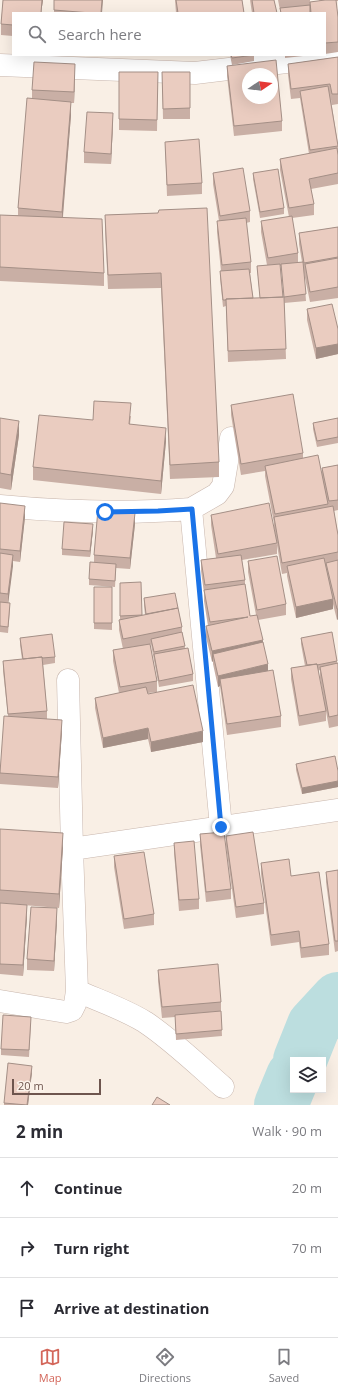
<!DOCTYPE html>
<html lang="en">
<head>
<meta charset="utf-8">
<style>
	body { margin:0; font-family:"Open Sans",sans-serif; background:#f7f7f7; color:#2b2b33 }
	.controls { position:absolute; right:12px; bottom:12px; display:grid; overflow:hidden; border-radius:0px; box-shadow:0 4px 16px #0002 }
	.controls button { width:36px; height:36px; display:grid; place-items:center; padding:0; border:0; border-bottom:1px solid #e1e1e2; background:#fff; color:#2b2b33; font:20px sans-serif }
	.compass { position:absolute; left:242px; top:68px; width:36px; height:36px; border-radius:50%; background:#fff; box-shadow:0 4px 16px #0002; rotate:77deg }
	.scale { position:absolute; left:12px; bottom:10px; width:89px; box-sizing:border-box; padding-left:4px; border:2px solid #6e554e; border-top:0; font-size:11px; line-height:14px; white-space:nowrap; color:#6e554e; -webkit-text-stroke:3px #fcf3ea; paint-order:stroke }
	.stop { position:absolute; width:12px; height:12px; margin:-9px; border:3px solid #1a73e8; border-radius:50%; background:#fff }
	.stop.end { background:#1a73e8; border-color:#fff; box-shadow:0 1px 4px #0008 }
	.list { margin:0; padding:0; list-style:none }
	h2 { display:flex; justify-content:space-between; align-items:center; height:52px; margin:0; padding:0 16px; font-size:17px }
	h2 small { font-size:13px; font-weight:400; color:#7c7c81 }
	.list li { display:grid; grid-template-columns:26px 1fr auto; gap:12px; align-items:center; box-sizing:border-box; height:60px; padding:0 16px; border-top:1px solid #e1e1e2 }
	.list b { display:block; font-size:15px; white-space:nowrap }
	.list em { font-size:13px; font-style:normal; color:#7c7c81 }
	.icon { flex:none; width:22px; height:22px; fill:none; stroke:currentColor; stroke-width:2; stroke-linecap:round; stroke-linejoin:round }
	.map { position:relative; flex:none; width:338px; height:1105px; overflow:hidden }
	.search { position:absolute; background:#fff; box-shadow:0 4px 16px #0002; left:12px; right:12px; top:12px; height:44px; display:flex; align-items:center; gap:10px; box-sizing:border-box; padding:0 14px; border-radius:0px; color:#7c7c81; font-size:15px }
	.sheet { height:232px; background:#fff }
	nav { display:flex; justify-content:space-around; align-items:center; box-sizing:border-box; height:56px; border-top:1px solid #e1e1e2; background:#fff; font-size:11px; color:#7c7c81 }
	nav a { display:grid; justify-items:center; gap:2px }
	nav .on { color:#d3665a }
	.map>svg:first-child { display:block }
	.lines { fill:none; stroke-linecap:round; stroke-linejoin:round }
	.river { stroke:#bcdedf; stroke-width:54 }
	.street-casing { stroke:#c8b6ad; stroke-width:23 }
	.street { stroke:#fff; stroke-width:22 }
	.wall { fill:#c9afa5; fill-rule:evenodd }
	.shaded-wall { fill:#a48f86 }
	.building { fill:#eaccc0; stroke:#a48f86; fill-rule:evenodd }
	.route { stroke:#1a73e8; stroke-width:5 }
</style>
</head>
<body>
<div class="map">
<svg width="338" height="1105" viewBox="0 0 338 1105">
	<rect width="100%" height="100%" fill="#f9efe5"/>
	<g class="lines">
		<!-- river -->
		<path class="river" d="M300 1060 314 1025 338 999
			M281 1105 293 1076"/>
		<defs>
			<path id="street" d="M0 65 195 73 338 56
				M0 506C64 512 127 514 191 509L221 827
				M191 509 217 494 223 486 231 438
				M72 849 338 810
				M77 991C100 1001 124 1009 145 1022 171 1039 199 1066 223 1087
				M0 1001 66 1012 72 1010 75 1004 77 991 72 849 68 680"/>
		</defs>
		<!-- street casing -->
		<use href="#street" class="street-casing"/>
		<!-- street -->
		<use href="#street" class="street"/>
	</g>
	<!-- wall -->
	<path class="wall" d="M3 0H43L41 13H13V36L1 35V24Z
		M54 0 102 13H54Z
		M175 0H242L244 13H176Z
		M250 0H274L277 13H252Z
		M278 0H310V9V2L319 1V0H338V12V1H336L338 17V52L325 54V13H280V10Z
		M230 55H254V61L232 65Z
		M285 55H312L285 58Z
		M338 57V104L332 105 330 94 338 145V184L311 189 314 204V215L292 218 298 253V262H302L299 244V233L338 227V298L310 302 304 273 306 301 284 303V297L286 359 228 362 226 306 223 307 220 278V271H221L217 232V221H219L213 184V173L250 211V222L246 223 251 262V273H250L253 298H260L257 266 267 265 261 232V221L289 217 280 170V159L309 154 300 98 291 99 288 75V64ZM280 266H281L284 297H283Z
		M227 66 282 121V131L234 136 227 76Z
		M119 72H158L157 131 119 130Z
		M162 72H190V119H163Z
		M75 75 74 103H71V115L63 217 104 273V286L0 281V215H18V208L32 98V90Z
		M113 123 111 164 84 163V152Z
		M165 142 202 183V194L167 196Z
		M253 173 284 208V214L260 218 253 179Z
		M158 213 219 462V477L170 479 161 288 108 289 105 230V215Z
		M307 309 338 329V354L316 359 307 320Z
		M231 405 303 453V458L322 475V468L338 465V510L334 511 338 535V630V619L337 620 333 604V609L296 618 287 576V573L282 574 274 528V523L265 476V471L241 475 231 415Z
		M131 416 130 424 166 441 161 494 33 480V467L93 420Z
		M0 418 19 435 11 490 0 488Z
		M338 418V443L317 447 313 429V423Z
		M0 503 25 517 20 562 13 561 8 603 10 609 8 633 0 632Z
		M211 515 277 543V554L242 560 245 580V585L250 616 256 615 248 572V561L286 604V615L258 620 268 671 281 716V727L227 735 220 686 218 687 213 664V661L212 662 206 637V626H208L204 601V593L201 571V560L216 558 211 525Z
		M135 524 130 569 116 568 115 587 89 585V579L94 562V555Z
		M93 530 90 557 62 555V549Z
		M120 583 142 615H145L144 605V598L178 608 182 627V632L185 648 193 674V681L159 687 151 644H150L157 681V692L148 693V694L203 742 151 752 148 739 103 748 95 708V698L119 693 113 661V650L123 649 119 630V620L120 619Z
		M94 587H112V630L94 629Z
		M20 638 55 657V663L43 665 47 711V719L62 731 58 788 0 784V773L8 716 3 671V661L22 659 20 645Z
		M301 638 337 661V664L338 663V726L329 728 320 678V670L318 671 326 711V721L299 726 291 679V668L305 666 301 644Z
		M296 764 338 771V787L302 794 296 770Z
		M0 829 63 847 59 908 0 903Z
		M200 834 231 889V899L206 902 200 845Z
		M226 836 264 903V914L236 918 226 846Z
		M174 843 199 899V909L179 911 174 853Z
		M114 856 154 914V925L124 929 114 867Z
		M261 863 329 944V955L301 958 299 942 271 946 261 874Z
		M338 870V951L335 952 326 882V872Z
		M0 903 27 916 23 976 0 974Z
		M57 919 54 971 27 970V959Z
		M158 970 221 1002V1012L222 1036 176 1040 175 1017 162 1018 158 981Z
		M31 1023 29 1057 1 1055V1049Z
		M32 1072 28 1105H4V1103Z"/>
	<!-- shaded-wall -->
	<path class="shaded-wall" d="M42 0H43L41 13Z
		M102 0H103L102 13H101Z
		M75 64V75L74 103V92Z
		M71 102V115L62 225V212Z
		M113 113V123L111 164V154Z
		M338 344V354L316 359V348Z
		M19 421V435L11 490V475Z
		M166 428V441L161 494V481Z
		M25 506V517L20 562V551Z
		M135 513V524L130 569V558Z
		M93 524V530L90 557V551Z
		M13 555V566L8 605V594Z
		M333 599V609L296 618V607Z
		M337 609H338V619L337 620Z
		M263 640V650L213 654V661L212 662V651Z
		M268 664V675L220 679V686L218 687V676Z
		M62 720V731L58 788V777Z
		M148 728V739L103 748V738Z
		M203 731V742L151 752V742Z
		M338 781V787L302 794V788Z
		M63 833V847L59 908V894Z
		M27 905V916L23 976V965Z
		M57 908V919L54 971V961Z
		M32 1066V1072L28 1105H27Z"/>
	<!-- building -->
	<path class="building" d="M3 0H42L41 13H13V25L1 24Z
		M54 0H102L101 13H91L54 10Z
		M176 0H242L244 13H178Z
		M252 0H274L277 13H254Z
		M325 0H336L338 17V42L325 43V13H311L310 2Z
		M310 5V13H281L280 8Z
		M231 55H254L232 58Z
		M338 57V94H332L330 84 291 89 288 64Z
		M276 60 282 121 234 126 227 66ZM248 74H272V98H248Z
		M34 62 75 64 74 92 32 90Z
		M119 72H158L157 120 119 119Z
		M162 72H190V108L163 109Z
		M328 86 338 146 310 150 300 91Z
		M27 98 71 102 62 212 18 208Z
		M87 112 113 113 111 154 84 152Z
		M199 139 202 183 167 185 165 142Z
		M337 148 338 155V173L309 179 314 204 289 208 280 159Z
		M243 168 250 211 220 216 213 173Z
		M278 169 284 208 260 212 253 173Z
		M207 208 219 462 170 465 161 273 108 275 105 215 158 213 159 210Z
		M0 215 102 219 104 273 0 267Z
		M292 216 298 253 268 258 261 221Z
		M246 218 251 262 222 265 217 221Z
		M338 227V257L304 263 299 233Z
		M338 258V287L310 292 305 264Z
		M303 262 306 294 284 297 281 264Z
		M280 264 283 297 260 298 257 266Z
		M249 269 253 298 226 299V300H223L220 271Z
		M284 297 286 349 228 351 226 299Z
		M332 304 338 329V344L316 348 307 309Z
		M293 394 303 453 241 464 231 405Z
		M94 401 131 403 129 424 166 428 161 481 33 467 39 415 93 420Z
		M0 418 19 421 11 475 0 473Z
		M338 418V437L317 441 313 423Z
		M318 455 328 504 275 514 265 466Z
		M338 465V500L329 501 322 468Z
		M0 503 25 506 20 551 0 549Z
		M269 503 277 543 218 554 211 515Z
		M333 506 338 535V552L282 563 274 517Z
		M98 509 135 513 130 558 94 555Z
		M64 522 93 524 90 551 62 549Z
		M0 553 13 555 8 594 0 593Z
		M241 555 245 580 205 585 201 560Z
		M277 556 286 604 257 610 248 561Z
		M324 558 333 599 296 607 287 566Z
		M338 560V609H337L326 563Z
		M90 562 116 564 115 581 89 579Z
		M141 582 142 615 120 616V583Z
		M245 584 250 616 257 615 263 640 212 651 206 626 248 617 210 622 204 590Z
		M94 587H112V623H94Z
		M175 593 178 608 146 614 144 598Z
		M0 602 10 603 8 627 0 626Z
		M178 608 182 627 123 639 119 620Z
		M182 632 185 646 154 652 151 639Z
		M332 632 337 661 317 665V664L307 665 301 638Z
		M52 634 55 657 42 658V657L23 659 20 638Z
		M263 642 268 664 218 676 213 654Z
		M150 644 157 681 120 687 113 650Z
		M188 648 193 674 159 681 154 654Z
		M42 657 47 711 8 714 3 661Z
		M338 663V715L329 717 320 667Z
		M317 664 326 711 299 716 291 668Z
		M273 670 281 716 227 724 220 679Z
		M193 685 203 731 151 742 148 728 103 738 95 698 146 687 148 694Z
		M4 716 62 720 58 777 0 773Z
		M335 756 338 771V781L302 788 296 764Z
		M0 829 63 833 59 894 0 890Z
		M224 832 231 889 206 892 200 834Z
		M253 832 264 903 236 907 226 836Z
		M194 841 199 899 179 900 174 843Z
		M144 852 154 914 124 919 114 856Z
		M289 859 291 876 319 872 329 944 301 948 299 931 271 935 261 863Z
		M338 870V941H335L326 872Z
		M0 903 27 905 23 965 0 964Z
		M31 907 57 908 54 961 27 959Z
		M218 964 221 1002 162 1007 158 970Z
		M221 1011 222 1030 176 1034 175 1015Z
		M3 1015 31 1017 29 1050 1 1049Z
		M8 1063 32 1066 27 1105 4 1103Z
		M157 1097 170 1105H152Z"/>
	<g class="lines">
		<!-- route -->
		<path class="route" d="M105 512 158 511 192 509 221 827"/>
	</g>
</svg>
<div class="controls">
<button><svg class="icon" aria-label="layers" viewBox="0 0 24 24"><path d="M12 4l9 5-9 5-9-5zM3 14l9 5 9-5"/></svg></button>
</div>
<svg class="compass" viewBox="-18 -18 36 36"><path d="M0-13l5 13h-10z" fill="#e53935"/><path d="M0 13l5-13h-10z" fill="#7c7c81"/></svg>
<div class="scale">20 m</div>
<div class="stop" style="left:105px;top:512px"></div>
<div class="stop end" style="left:221px;top:827px"></div>
<div class="search"><svg class="icon" aria-label="search" viewBox="0 0 24 24"><circle cx="10" cy="10" r="6"/><path d="M15 15l6 6"/></svg>Search here</div>
</div>
<section class="sheet">
<h2>2 min<small>Walk · 90 m</small></h2>
<ul class="list">
<li><svg class="icon" aria-label="ahead" viewBox="0 0 24 24"><path d="M12 20V5M6 11l6-6 6 6"/></svg><div><b>Continue</b></div><em>20 m</em></li>
<li><svg class="icon" aria-label="right" viewBox="0 0 24 24"><path d="M7 20v-9h11M14 6l5 5-5 5"/></svg><div><b>Turn right</b></div><em>70 m</em></li>
<li><svg class="icon" aria-label="arrive" viewBox="0 0 24 24"><path d="M6 21V4h12l-3 4 3 4H6"/></svg><div><b>Arrive at destination</b></div></li>
</ul>
</section>
<nav>
<a class="on"><svg class="icon" aria-label="map" viewBox="0 0 24 24"><path d="M3 6l6-2 6 2 6-2v14l-6 2-6-2-6 2zM9 4v14M15 6v14"/></svg>Map</a>
<a><svg class="icon" aria-label="directions" viewBox="0 0 24 24"><path d="M12 3l9 9-9 9-9-9zM9 14v-3h6M13 9l2 2-2 2"/></svg>Directions</a>
<a><svg class="icon" aria-label="saved" viewBox="0 0 24 24"><path d="M7 4h10v16l-5-4-5 4z"/></svg>Saved</a>
</nav>
</body>
</html>
